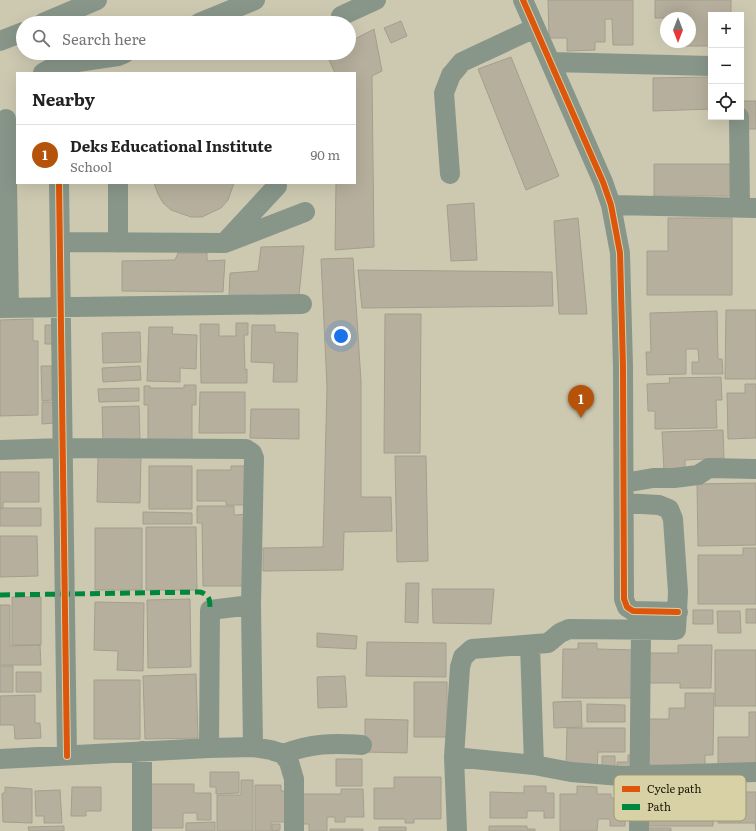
<!DOCTYPE html>
<html lang="en">
<head>
<meta charset="utf-8">
<style>
	body { margin:0; font-family:Literata,serif; background:#f2f2f2; color:#222 }
	.controls { position:absolute; right:12px; top:12px; display:grid; overflow:hidden; border-radius:0px; box-shadow:0 4px 16px #0002 }
	.controls button { width:36px; height:36px; display:grid; place-items:center; padding:0; border:0; border-bottom:1px solid #e0e0e0; background:#fff; color:#222; font:20px sans-serif }
	.compass { position:absolute; left:660px; top:12px; width:36px; height:36px; border-radius:50%; background:#fff; box-shadow:0 4px 16px #0002; rotate:180deg }
	.you { position:absolute; left:341px; top:336px; width:14px; height:14px; margin:-10px; border:3px solid #fff; border-radius:50%; background:#1a73e8; box-shadow:0 0 0 6px #1a73e833 }
	.badge { display:grid; place-items:center; width:26px; height:26px; border-radius:50%; background:#b45309; color:#fff; font-size:13px; font-weight:700 }
	.pin { position:absolute; translate:-50% -33px; filter:drop-shadow(0 1px 2px #0008) }
	.pin::after { content:''; position:absolute; top:21px; width:14px; height:12px; background:inherit; clip-path:polygon(0 0,100% 0,50% 100%) }
	.list { margin:0; padding:0; list-style:none }
	h2 { display:flex; justify-content:space-between; align-items:center; height:52px; margin:0; padding:0 16px; font-size:17px }
	h2 small { font-size:13px; font-weight:400; color:#767676 }
	.list li { display:grid; grid-template-columns:26px 1fr auto; gap:12px; align-items:center; box-sizing:border-box; height:60px; padding:0 16px; border-top:1px solid #e0e0e0 }
	.list b { display:block; font-size:15px; white-space:nowrap }
	.list p { margin:0; font-size:13px; white-space:nowrap; color:#767676 }
	.list em { font-size:13px; font-style:normal; color:#767676 }
	.icon { flex:none; width:22px; height:22px; fill:none; stroke:currentColor; stroke-width:2; stroke-linecap:round; stroke-linejoin:round }
	.map { position:relative; flex:none; width:756px; height:831px; overflow:hidden }
	.search { position:absolute; background:#fff; box-shadow:0 4px 16px #0002; left:16px; top:16px; width:340px; height:44px; display:flex; align-items:center; gap:10px; box-sizing:border-box; padding:0 14px; border-radius:22px; color:#767676; font-size:15px }
	.panel { position:absolute; background:#fff; box-shadow:0 4px 16px #0002; left:16px; top:72px; width:340px; height:112px; border-radius:0px }
	.map>svg:first-child { display:block }
	.building { fill:#b6af9d; stroke:#a49e8c }
	.lines { fill:none; stroke-linecap:round; stroke-linejoin:round }
	.minor { stroke:#88968a; stroke-width:20 }
	.quiet { stroke:#00873e; stroke-width:5; stroke-dasharray:10 5; stroke-linecap:butt }
	.cycleway-casing { stroke:#d8d1a6; stroke-width:8 }
	.cycleway { stroke:#de560c; stroke-width:6 }
	.key { fill:#d8d1a6; stroke:#9f9976; stroke-width:1 }
	.key-label { font-size:11px; fill:#191607 }
</style>
</head>
<body>
<div class="map">
<svg width="756" height="831" viewBox="0 0 756 831">
	<rect width="100%" height="100%" fill="#cdc9b1"/>
	<!-- building -->
	<path class="building" d="M548 0H633V45H613L612 19H605V42H595V50L567 51V38H549Z
		M655 0H731V15H711V46H684V42H690V18H655Z
		M401 21 407 36 391 43 384 28Z
		M374 29 382 71 372 76 374 247 335 250 336 183H355V73H335L326 53H349V42Z
		M511 57 559 176 526 190 478 69Z
		M711 77V109L653 111V78Z
		M743 101H756V129H743Z
		M654 164H730V196H654Z
		M154 183H234L228 200 221 208 202 217H191L171 210 163 203 158 194Z
		M474 203 477 260 451 261 447 205Z
		M578 218 587 314H559L554 221Z
		M668 218H732V295H647V251H668Z
		M304 246 299 295 229 296 230 273 258 271 261 247Z
		M178 253H207V261L225 260 223 292 122 291V261L175 260Z
		M353 258 361 381V497H391L392 531 344 532 343 570 263 571V548L323 547 327 386 321 259Z
		M358 270 552 272 553 306 362 308Z
		M726 310H756V379H725Z
		M717 311 718 359H722L723 374H692V362H699L698 349H686V374L647 375 646 352H651L650 313Z
		M385 314H421L420 453H384Z
		M33 319V341H38V415L0 416V320Z
		M236 323H248V335H244L245 370 247 369V383H201L200 324H219V336H236Z
		M45 325H54V344H45Z
		M252 325H275V332L298 333 297 382H273L274 363 251 362Z
		M149 327H173L172 334 197 335 196 369 180 368V382L147 381Z
		M140 332 141 362 103 363 102 333Z
		M41 366H52V400L42 401Z
		M140 366 141 380 103 382 102 368Z
		M721 377 722 400H716L717 428 655 429V411H648L647 384 670 383 669 378Z
		M745 384H756V438L728 439 727 393H745Z
		M184 385H196V405H192V448H148V405H144V386H150V388H184Z
		M139 388V401L99 402 98 389Z
		M200 392H245V433H199Z
		M42 402H54V423L42 424Z
		M139 406 140 441 103 442 102 407Z
		M251 409H299V439L250 438Z
		M723 430 724 458 685 460V470L664 471 662 432Z
		M395 456H426L428 561 397 562Z
		M98 457H141L140 503 97 502Z
		M149 466H192V509H149Z
		M231 466H245V505H226V501H197V470H231Z
		M0 472H39V502H3V508H0Z
		M756 483V545L698 546 697 484Z
		M197 506H234V515L249 514V586H203L202 523H197Z
		M0 508H41V526H0Z
		M143 512 192 513V524H143Z
		M146 527H196L197 590H146Z
		M95 528H142V590H95Z
		M0 536H37L38 576 0 577Z
		M743 548H756V604H698V555H743Z
		M406 583H419L418 623 405 622Z
		M432 589H494L491 624 433 623Z
		M12 597H41V645H12Z
		M190 599 191 667 148 668 147 600Z
		M95 602 144 603 143 671 117 670 118 651 94 650Z
		M0 605H10V646L40 645 41 665H0Z
		M746 609H756V623H746Z
		M693 610H713V624H693Z
		M717 611H740L741 633H718Z
		M317 633 357 636 356 649 317 647Z
		M367 642 446 643V677L366 676Z
		M578 643H597V649L635 650V698H562L563 649H578Z
		M678 645H712L711 688H680V683H646V653H678Z
		M715 650H756V706H715Z
		M0 666H13V692H0Z
		M16 672H41V692H16Z
		M196 674 198 738 145 739 143 676Z
		M345 676 347 707 318 708 317 677Z
		M94 680H140V739H94Z
		M414 682H447V737H414Z
		M685 693H714L713 755H705V766L649 765V719H669V708H685Z
		M35 695V723H40L41 738 15 739 14 725H0V696Z
		M581 701 582 727 554 728 553 702Z
		M587 704 625 705V722H587Z
		M749 712H756V765L718 764V737H749Z
		M365 719 408 720 407 753 365 752Z
		M567 728H625V752H598L597 768 566 767Z
		M628 755H633V768H617V762H628Z
		M602 756H615V768H602Z
		M336 759H362V786H336Z
		M210 772H239V793L216 794V787H210Z
		M394 777H441V819H414V823H405V819H374V788H394Z
		M241 780H253V831H217V795H241Z
		M147 784H194V793H211V820H197V813H183V828H147Z
		M255 785H281V791H290V822H271V831H255Z
		M524 786H546V793H554V818H544V811H527V818H490V792L524 793Z
		M577 786 597 787V794H611V798H625V826H610V819H598L597 831H560V794H577Z
		M5 787 32 789V823L3 822 2 794 5 792Z
		M72 787H101V811H86V816H71Z
		M341 789H363L364 817H345V822H335V817H327V831H309V824H297V794H341Z
		M60 790 62 823H44V816H36L35 791Z
		M643 792 714 793 713 826H642Z
		M718 792H756V831L755 823H718Z
		M215 822V831H186V823Z
		M272 824H280V830L272 831Z
		M64 826V831H29L28 827Z
		M489 826H527V829H535V831H489Z
		M379 827H406V831H379Z
		M645 828H671V831H645Z
		M330 829H363V831H330Z"/>
	<g class="lines">
		<!-- minor -->
		<path class="minor" d="M523 0 603 182 611 205 620 253 623 367 624 599 627 607 633 611 678 612
			M341 16 376 0
			M43 23 97 0
			M199 23 255 0
			M0 41 23 32
			M551 62 711 66
			M43 73 57 65 118 56 125 53
			M739 117 740 208
			M6 119 9 307
			M450 174 444 93 451 75 462 62 535 28
			M59 183 67 756
			M118 183V243
			M611 205 756 208
			M227 240 277 186
			M60 242 225 243 305 212
			M0 308 302 304
			M0 450 63 448 246 449 252 453 254 458 251 605
			M624 483 653 478H674L698 475 709 468 756 469
			M530 645 534 765
			M209 748 210 610 251 605 253 747
			M142 751V831
			M283 754C312 743 332 743 362 745
			M454 757 534 765 571 772 621 776 756 772
			M0 759 209 748 253 747 271 750 283 754 289 762 294 779V831
			M457 831 454 757 460 667 463 657 472 649 548 643 560 633 569 629 676 630 678 592 673 519 669 509 659 505 624 503
			M639 831 641 631"/>
		<!-- quiet -->
		<path class="quiet" d="M0 595 200 592C210 595 210 600 210 610"/>
		<defs>
			<path id="cycleway" d="M523 0 603 182 611 205 620 253 623 367 624 599 627 607 633 611 678 612
				M59 183 67 756"/>
		</defs>
		<!-- cycleway casing -->
		<use href="#cycleway" class="cycleway-casing"/>
		<!-- cycleway -->
		<use href="#cycleway" class="cycleway"/>
	</g>
	<!-- legend -->
	<rect x="614" y="775" width="132" height="46" rx="6" class="key"/>
	<rect x="622" y="786" width="18" height="6" fill="#de560c"/>
	<rect x="622" y="804" width="18" height="6" fill="#00873e"/>
	<g class="key-label">
		<text x="647" y="793">Cycle path</text>
		<text x="647" y="811">Path</text>
	</g>
</svg>
<div class="controls">
<button>+</button>
<button>−</button>
<button><svg class="icon" aria-label="locate" viewBox="0 0 24 24"><circle cx="12" cy="12" r="6"/><path d="M12 2v4M12 18v4M2 12h4M18 12h4"/></svg></button>
</div>
<svg class="compass" viewBox="-18 -18 36 36"><path d="M0-13l5 13h-10z" fill="#e53935"/><path d="M0 13l5-13h-10z" fill="#767676"/></svg>
<div class="you"></div>
<div class="pin badge" style="left:581px;top:418px">1</div>
<div class="search"><svg class="icon" aria-label="search" viewBox="0 0 24 24"><circle cx="10" cy="10" r="6"/><path d="M15 15l6 6"/></svg>Search here</div>
<section class="panel">
<h2>Nearby<small></small></h2>
<ul class="list">
<li><span class="badge">1</span><div><b>Deks Educational Institute</b><p>School</p></div><em>90 m</em></li>
</ul>
</section>
</div>
</body>
</html>
